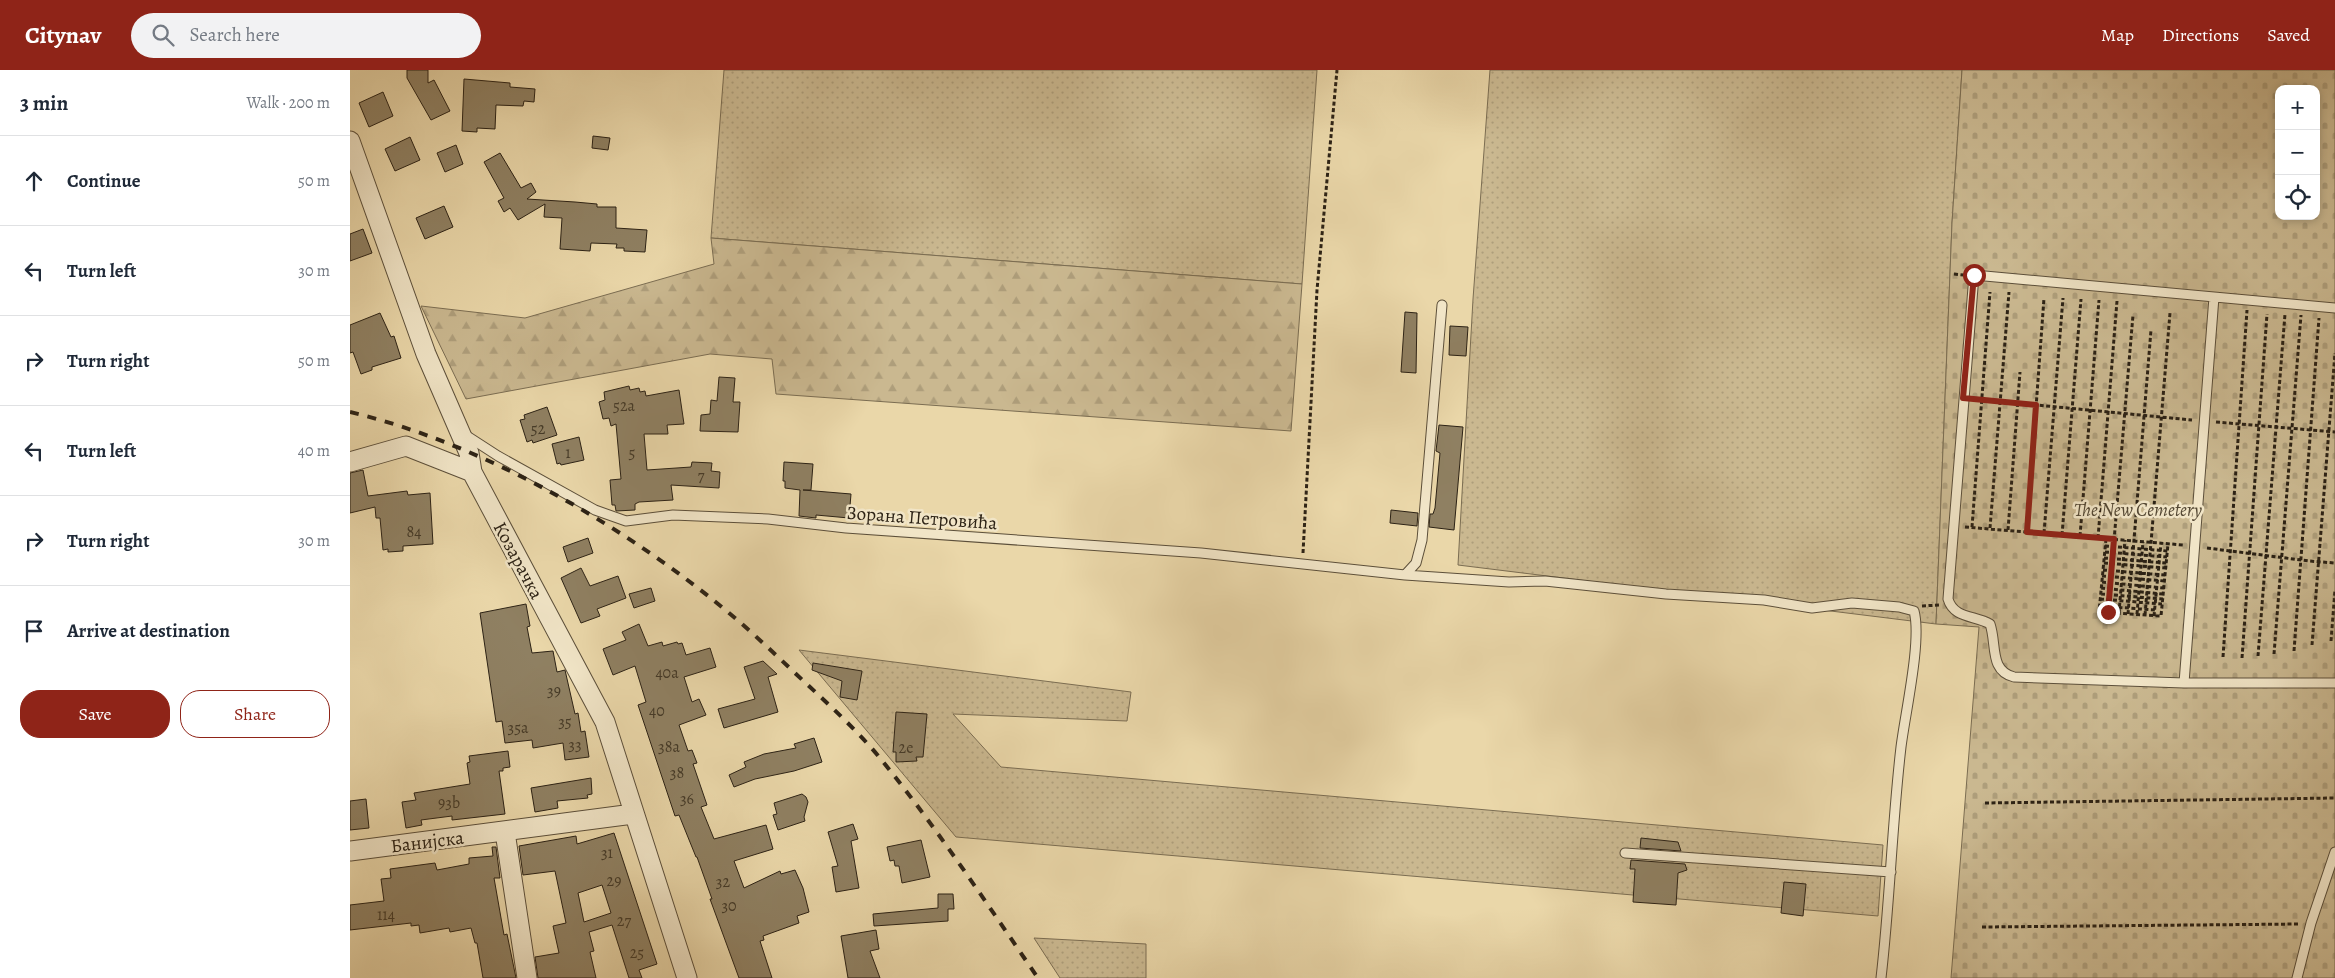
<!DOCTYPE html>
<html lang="en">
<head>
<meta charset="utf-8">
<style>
	body { margin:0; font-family:Alegreya,serif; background:#f2f2f3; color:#1f2937 }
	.controls { position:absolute; right:15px; top:15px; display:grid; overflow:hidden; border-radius:10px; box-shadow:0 2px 8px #0003 }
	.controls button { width:45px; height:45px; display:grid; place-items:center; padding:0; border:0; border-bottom:1px solid #e0e1e3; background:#fff; color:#1f2937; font:25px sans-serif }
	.stop { position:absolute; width:15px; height:15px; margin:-11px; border:4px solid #8f2418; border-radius:50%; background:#fff }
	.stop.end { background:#8f2418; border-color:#fff; box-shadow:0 1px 5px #0008 }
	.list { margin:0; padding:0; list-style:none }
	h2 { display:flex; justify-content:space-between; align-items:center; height:65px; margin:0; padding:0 20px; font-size:21px }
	h2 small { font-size:16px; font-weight:400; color:#747a83 }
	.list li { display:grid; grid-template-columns:32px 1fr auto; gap:15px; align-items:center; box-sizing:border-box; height:90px; padding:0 20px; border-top:1px solid #e0e1e3 }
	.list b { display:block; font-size:19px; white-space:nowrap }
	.list em { font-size:16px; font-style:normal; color:#747a83 }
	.actions { display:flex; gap:10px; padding:15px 20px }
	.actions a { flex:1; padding:11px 0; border:1px solid #8f2418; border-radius:20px; text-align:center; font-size:18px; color:#8f2418 }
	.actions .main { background:#8f2418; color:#fff }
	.icon { flex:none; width:28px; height:28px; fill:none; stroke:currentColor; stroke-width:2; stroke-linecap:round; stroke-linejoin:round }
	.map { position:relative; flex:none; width:1985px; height:908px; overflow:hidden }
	header { display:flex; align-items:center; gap:30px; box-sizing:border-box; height:70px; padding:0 25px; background:#8f2418; color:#fff }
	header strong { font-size:24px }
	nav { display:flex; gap:28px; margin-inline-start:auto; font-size:18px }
	.search { width:350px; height:45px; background:#f2f2f3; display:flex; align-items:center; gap:12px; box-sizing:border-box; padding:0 18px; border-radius:28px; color:#747a83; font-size:19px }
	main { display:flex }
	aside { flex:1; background:#fff }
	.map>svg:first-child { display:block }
	.grass { fill:url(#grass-dots); stroke:#7b6d52 }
	.forest { fill:url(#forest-firs); stroke:#7b6d52 }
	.cemetery { fill:url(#cemetery-stones); stroke:#7b6d52; fill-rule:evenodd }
	.building { fill:#8f8062; stroke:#2c2215; fill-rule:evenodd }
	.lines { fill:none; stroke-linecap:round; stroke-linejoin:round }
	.lane-casing { stroke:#5c4f3a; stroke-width:11 }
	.street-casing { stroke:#5c4f3a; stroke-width:21 }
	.path { stroke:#2c2215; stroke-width:3; stroke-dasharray:4 2.5; stroke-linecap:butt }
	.lane { stroke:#f1e5c7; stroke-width:9 }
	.street { stroke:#f1e5c7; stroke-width:19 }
	.rail { stroke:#2c2215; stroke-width:4; stroke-dasharray:9 9; stroke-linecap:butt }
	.route { stroke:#8f2418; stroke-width:6 }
	.labels { text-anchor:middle; stroke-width:5; stroke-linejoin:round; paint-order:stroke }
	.number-label { font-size:16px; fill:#453a28 }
	.park-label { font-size:19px; font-style:italic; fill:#544834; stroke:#f1e5c7 }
	.street-label { font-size:19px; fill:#2c2215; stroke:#f1e5c7 }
</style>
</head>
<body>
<header>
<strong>Citynav</strong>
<div class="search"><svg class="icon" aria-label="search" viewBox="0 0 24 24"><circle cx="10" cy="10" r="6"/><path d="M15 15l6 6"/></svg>Search here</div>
<nav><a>Map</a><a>Directions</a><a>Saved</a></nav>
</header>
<main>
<aside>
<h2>3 min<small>Walk · 200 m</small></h2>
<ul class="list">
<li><svg class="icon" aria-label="ahead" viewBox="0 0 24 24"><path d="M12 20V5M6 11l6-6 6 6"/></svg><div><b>Continue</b></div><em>50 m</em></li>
<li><svg class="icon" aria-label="left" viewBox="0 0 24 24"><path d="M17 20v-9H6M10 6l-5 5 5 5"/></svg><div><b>Turn left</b></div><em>30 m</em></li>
<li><svg class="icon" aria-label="right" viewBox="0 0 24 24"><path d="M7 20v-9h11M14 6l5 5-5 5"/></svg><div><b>Turn right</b></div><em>50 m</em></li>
<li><svg class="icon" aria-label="left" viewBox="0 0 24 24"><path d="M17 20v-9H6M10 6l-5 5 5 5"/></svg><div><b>Turn left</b></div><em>40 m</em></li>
<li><svg class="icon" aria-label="right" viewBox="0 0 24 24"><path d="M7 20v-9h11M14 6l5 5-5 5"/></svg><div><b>Turn right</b></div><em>30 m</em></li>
<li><svg class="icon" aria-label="arrive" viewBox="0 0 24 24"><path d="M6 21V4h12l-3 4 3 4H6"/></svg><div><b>Arrive at destination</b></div></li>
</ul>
<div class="actions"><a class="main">Save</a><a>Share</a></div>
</aside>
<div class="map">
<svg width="1985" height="908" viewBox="0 0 1985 908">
	<defs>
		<pattern id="grass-dots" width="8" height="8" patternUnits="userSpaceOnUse" patternTransform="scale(1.25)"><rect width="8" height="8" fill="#cab890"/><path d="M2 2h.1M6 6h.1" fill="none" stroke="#ae9e7b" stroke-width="1.8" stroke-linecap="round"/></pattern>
		<pattern id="forest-firs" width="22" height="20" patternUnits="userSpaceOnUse" patternTransform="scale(1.25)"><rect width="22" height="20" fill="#cab890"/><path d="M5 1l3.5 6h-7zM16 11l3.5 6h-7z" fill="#ae9e7b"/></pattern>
		<pattern id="cemetery-stones" width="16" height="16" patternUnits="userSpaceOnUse" patternTransform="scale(1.25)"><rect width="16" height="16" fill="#cab890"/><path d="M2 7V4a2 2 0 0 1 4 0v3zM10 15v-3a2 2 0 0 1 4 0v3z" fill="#ae9e7b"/></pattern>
	</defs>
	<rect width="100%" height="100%" fill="#ead7a9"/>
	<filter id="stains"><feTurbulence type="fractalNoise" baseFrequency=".004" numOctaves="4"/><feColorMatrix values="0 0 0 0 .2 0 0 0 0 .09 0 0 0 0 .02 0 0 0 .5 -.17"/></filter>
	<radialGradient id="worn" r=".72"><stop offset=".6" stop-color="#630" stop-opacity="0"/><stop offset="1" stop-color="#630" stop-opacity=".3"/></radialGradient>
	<!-- grass -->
	<path class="grass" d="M374 0H967L952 214 361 168Z
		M1140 0H1612L1602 153 1586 554 1108 495 1123 229Z
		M449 580 781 622 777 651 603 644 651 697 1533 775 1528 846 606 767Z
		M684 868 796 874V908H710Z"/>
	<!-- forest -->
	<path class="forest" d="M361 168 952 214 941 361 426 324 422 289 360 284 116 329 71 236 175 248 364 194Z"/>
	<!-- cemetery -->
	<path class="cemetery" d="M1612 0H1985V908H1601L1629 557 1586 554 1602 153ZM1929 19H1966V146H1929Z"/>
	<!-- building -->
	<path class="building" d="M57 0H78V13L84 10 100 41 81 50 57 8Z
		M114 9 160 13V17L185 19 184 32 174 31 173 36 146 35 145 59 127 58V62L112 61Z
		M33 22 43 46 19 57 9 33Z
		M243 66 260 68 258 80 242 78Z
		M60 67 70 90 45 101 35 79Z
		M106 75 113 94 95 102 87 83Z
		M150 83 171 118 181 113 186 122 177 129 225 132 247 134V137H266V158L297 160 295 182 274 181V178H266L267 174 241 173 240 181 210 179 212 148 194 147 195 134 168 150 160 138 154 142 148 131 154 128 134 92Z
		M94 136 103 157 75 169 66 148Z
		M13 159 22 183 0 191V164Z
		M1055 242 1067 243 1066 303 1051 302Z
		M30 243 41 267 44 266 51 288 22 297V300L11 304 3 282 0 283V255Z
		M1100 256 1118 257 1116 286 1099 285Z
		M369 307 385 308 383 332H390L388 362 350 361 351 345 360 344 361 330 367 331Z
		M279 316 280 320 289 318 290 322 295 321 296 326 329 320 334 354 317 355 318 364H294L297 400 341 397 342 392 362 393 361 401 370 402 369 418 321 415 323 430 289 432 285 434V440L266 441 265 435H262L260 410 271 409 266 354 261 356 259 348 253 349 249 332 255 330 254 322Z
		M197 337 207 365 183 373 182 370 177 372 170 350 175 349 174 345Z
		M1089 355 1113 357 1104 460 1079 457 1080 444H1083L1085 438 1090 383 1086 381Z
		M229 367 234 390 211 395 210 393 207 394 202 374Z
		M434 392 463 394 461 420H453L501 424 499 448 466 445V448L449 446 450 420 435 418V411H433Z
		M13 400 18 426 57 421 58 425 80 423 83 474 53 476V481L38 482V479L33 480 30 448H26L25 437 0 443V403Z
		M1041 440 1068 443 1067 456 1040 453Z
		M238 468 243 483 218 492 213 477Z
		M231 498 240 516 268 506 276 528 247 539 250 546 231 553 211 508Z
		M301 518 305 531 284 538 279 524Z
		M176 534 180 556 177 557 182 583 203 581 207 602 215 600 225 644 228 643 231 662 235 661 239 687 215 690 213 673 183 678 182 670 155 673 152 651 146 652 130 543Z
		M289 554 298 576 312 572 313 576 327 572 328 574 332 573 336 585 360 578 366 597 334 607 342 632 349 629 356 645 329 655 338 681 342 680 347 693 343 694 357 735 351 737 364 769 416 755 423 779 384 791 394 818 430 801 431 804 445 800 453 818 459 842 447 846 449 853 413 866 414 870 410 871 422 908H389L360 829H362L347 787H346L329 745 325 746 288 635 296 632 285 596 263 605 253 579 276 570 272 562Z
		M413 591 427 604 418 607 428 642 374 658 368 639 405 629 394 597Z
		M463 593 512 601 507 630 490 627 492 611 462 600Z
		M546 642 577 644 573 687H566L567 691 546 692V682H543Z
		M464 668 472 692 444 701 405 709 384 717 379 705 396 697 394 692 414 684 446 678 444 674Z
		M158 681 160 697 153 698V701H149L155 744 102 750V746L71 750 72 755 56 758 52 732 66 730 64 723 120 714 117 693 120 692 119 686Z
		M241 708 242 724 237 725 238 728 207 731 208 738 185 742 181 718Z
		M452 724 456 727 458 732 454 747 455 751 428 760 423 745 427 744 424 733Z
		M16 729 19 758 0 760V731Z
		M503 754 508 769 501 771 509 818 486 822 482 797 488 796 478 762Z
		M264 763 307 894 289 900 292 908H279L262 855 239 862 244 881 240 882 246 908H188L185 887 209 883 203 856 216 853 205 801 173 805 169 776 226 766 227 774ZM252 815 261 843 234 852 228 823Z
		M1291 768 1328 772 1331 781 1290 778Z
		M571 770 580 807 552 813 549 796H545L544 790 540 791 537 777Z
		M142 777H146L150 808H144L154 865 157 864 166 908H133L127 873H125L121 858 100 862 99 858 70 863 69 855 61 856V853L0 860V835L34 831 31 809 41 808 40 799 85 793 87 800 119 794V788L143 786Z
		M1281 790 1335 794 1337 800 1328 803 1326 835 1283 832 1285 799H1280Z
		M1434 812 1456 814 1453 846 1431 843Z
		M588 824H603L604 839H598V851L524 856 523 844 588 838Z
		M526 860 529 879 520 881 530 908H498L491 866Z"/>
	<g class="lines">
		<defs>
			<path id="lane" d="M1985 238 1624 205 1598 529C1604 549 1625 545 1640 554 1647 574 1639 601 1664 607L1834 613H1985
				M114 364 148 386 245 440 276 451 323 445 418 449 496 458 851 483 1055 505 1159 512 1195 511 1316 524 1414 530 1462 538 1502 533 1549 537 1564 541C1572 570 1555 644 1551 677 1542 754 1540 831 1531 908
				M1055 505 1066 493 1072 470 1092 235
				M1834 613 1864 227
				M1275 783 1541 802
				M1947 908 1961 853 1985 782"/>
			<path id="street" d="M0 71 76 284 119 383 122 402 255 652 337 908
				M0 392 56 376 122 402
				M155 762 177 908
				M0 781 283 744"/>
		</defs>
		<!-- lane casing -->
		<use href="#lane" class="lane-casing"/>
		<!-- street casing -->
		<use href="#street" class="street-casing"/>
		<!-- path -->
		<path class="path" d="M1604 204 1614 205
			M1625 329 1842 350
			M1866 352 1985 362
			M1615 457 1833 475
			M1622 457 1640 222
			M1640 458 1659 222
			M1658 460 1670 302
			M1677 461 1694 228
			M1694 463 1713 228
			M1712 465 1731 229
			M1730 466 1749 230
			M1748 468 1767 231
			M1756 469 1749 542 1811 546 1818 474
			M1755 476 1818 481
			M1857 478 1959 491 1985 493
			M1755 482 1817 487
			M953 483 967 220 987 0
			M1754 488 1816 493
			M1754 493 1816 498
			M1753 500 1815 505
			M1752 506 1815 511
			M1752 512 1814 518
			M1751 518 1813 524
			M1751 524 1813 529
			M1750 529 1812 534
			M1572 536 1589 535
			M1749 536 1806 540
			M1758 542 1783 245
			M1769 543 1775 470
			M1778 544 1801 260
			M1787 544 1793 472
			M1795 545 1820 243
			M1804 546 1811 473
			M1981 571 1985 520
			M1962 575 1985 283
			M1944 581 1969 248
			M1924 584 1951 245
			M1908 586 1935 244
			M1873 587 1897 240
			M1892 588 1917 244
			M1635 733 1985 728
			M1632 857 1950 854"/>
		<!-- lane -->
		<use href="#lane" class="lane"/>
		<!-- street -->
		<use href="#street" class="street"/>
		<!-- rail -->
		<path class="rail" d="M0 342C135 374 280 459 385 548 406 566 426 585 446 604 475 631 505 658 530 688 587 758 637 834 688 908"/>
	</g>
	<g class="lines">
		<!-- route -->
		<path class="route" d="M1624 205 1613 328 1686 335 1677 462 1764 469 1758 542"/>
	</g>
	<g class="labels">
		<!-- number labels -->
		<g class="number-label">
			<text x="274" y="341">52a</text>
			<text x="188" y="364">52</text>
			<text x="218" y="388">1</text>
			<text x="282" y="388">5</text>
			<text x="351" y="411">7</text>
			<text x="64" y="467">84</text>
			<text x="317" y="608">40a</text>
			<text x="204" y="626">39</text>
			<text x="307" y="646">40</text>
			<text x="215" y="657">35</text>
			<text x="168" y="663">35a</text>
			<text x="225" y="680">33</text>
			<text x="319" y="682">38a</text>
			<text x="556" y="683">2e</text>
			<text x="327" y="708">38</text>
			<text x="337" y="734">36</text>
			<text x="99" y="738">93b</text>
			<text x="257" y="788">31</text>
			<text x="264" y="816">29</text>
			<text x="373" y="817">32</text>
			<text x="379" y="841">30</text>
			<text x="36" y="850">114</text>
			<text x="274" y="856">27</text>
			<text x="287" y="888">25</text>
		</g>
		<!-- park labels -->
		<g class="park-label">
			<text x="1788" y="446">The New Cemetery</text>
		</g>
		<!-- street labels -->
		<g class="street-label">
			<text transform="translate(572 447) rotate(4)" y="7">Зорана Петровића</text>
			<text transform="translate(169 490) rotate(62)" y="7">Козарачка</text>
			<text transform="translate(77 771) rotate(-7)" y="7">Банијска</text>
		</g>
	</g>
	<rect width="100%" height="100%" filter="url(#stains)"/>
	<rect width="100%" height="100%" fill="url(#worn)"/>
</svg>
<div class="controls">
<button>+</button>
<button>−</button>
<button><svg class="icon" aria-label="locate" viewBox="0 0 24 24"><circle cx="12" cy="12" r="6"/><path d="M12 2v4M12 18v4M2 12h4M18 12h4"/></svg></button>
</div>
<div class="stop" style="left:1624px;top:205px"></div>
<div class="stop end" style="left:1758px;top:542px"></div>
</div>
</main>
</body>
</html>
